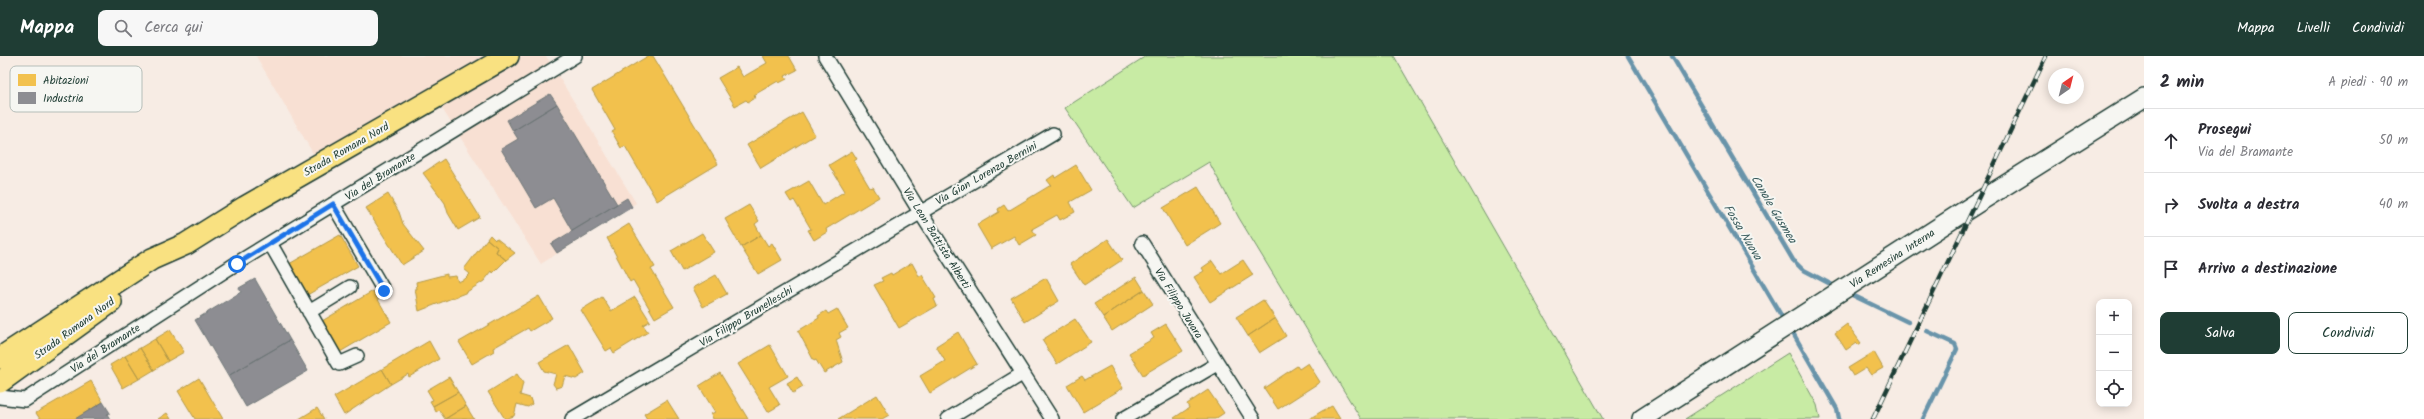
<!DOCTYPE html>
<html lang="it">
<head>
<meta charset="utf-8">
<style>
	body { margin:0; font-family:Kalam,sans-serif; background:#f7f7f7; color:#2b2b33 }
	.controls { position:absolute; right:12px; bottom:12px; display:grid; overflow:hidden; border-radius:8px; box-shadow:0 2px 10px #0003 }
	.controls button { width:36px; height:36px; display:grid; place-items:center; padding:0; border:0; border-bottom:1px solid #e1e1e2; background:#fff; color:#2b2b33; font:20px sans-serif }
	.compass { position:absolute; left:2048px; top:12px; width:36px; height:36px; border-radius:50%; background:#fff; box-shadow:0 2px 10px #0003; rotate:35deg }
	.stop { position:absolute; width:12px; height:12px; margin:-9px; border:3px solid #1a73e8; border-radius:50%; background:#fff }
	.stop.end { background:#1a73e8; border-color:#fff; box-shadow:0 1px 4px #0008 }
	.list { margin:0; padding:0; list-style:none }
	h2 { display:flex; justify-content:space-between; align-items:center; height:52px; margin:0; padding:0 16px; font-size:17px }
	h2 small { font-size:13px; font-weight:400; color:#7c7c81 }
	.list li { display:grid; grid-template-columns:26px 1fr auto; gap:12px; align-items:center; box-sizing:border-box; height:64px; padding:0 16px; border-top:1px solid #e1e1e2 }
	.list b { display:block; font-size:15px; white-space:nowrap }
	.list p { margin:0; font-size:13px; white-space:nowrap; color:#7c7c81 }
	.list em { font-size:13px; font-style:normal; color:#7c7c81 }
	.actions { display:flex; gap:8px; padding:12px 16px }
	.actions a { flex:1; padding:9px 0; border:1px solid #1f3d34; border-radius:8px; text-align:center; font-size:14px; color:#1f3d34 }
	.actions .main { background:#1f3d34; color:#fff }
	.icon { flex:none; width:22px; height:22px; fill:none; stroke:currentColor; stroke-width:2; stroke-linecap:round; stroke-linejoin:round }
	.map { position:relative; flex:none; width:2144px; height:363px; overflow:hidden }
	header { display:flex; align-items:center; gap:24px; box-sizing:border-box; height:56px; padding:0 20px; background:#1f3d34; color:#fff }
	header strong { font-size:19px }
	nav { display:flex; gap:22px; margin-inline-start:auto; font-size:14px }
	.search { width:280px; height:36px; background:#f7f7f7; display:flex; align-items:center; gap:10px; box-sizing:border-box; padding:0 14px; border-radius:8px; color:#7c7c81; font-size:15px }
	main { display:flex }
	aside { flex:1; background:#fff }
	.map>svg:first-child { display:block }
	.built { fill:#f8e0d3 }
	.green { fill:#c8eba4; stroke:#74946c }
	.homes { fill:#f2c14e; stroke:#b39946 }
	.industry { fill:#8d8d92; stroke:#6c7576 }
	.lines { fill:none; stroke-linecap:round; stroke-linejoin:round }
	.stream { stroke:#6994aa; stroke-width:4.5 }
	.street-casing { stroke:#1f3d34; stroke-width:16 }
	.secondary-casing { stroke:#1f3d34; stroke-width:22 }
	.primary-casing { stroke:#1f3d34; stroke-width:24 }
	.street { stroke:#f6f6f2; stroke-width:13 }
	.secondary { stroke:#f6f6f2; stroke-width:19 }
	.primary { stroke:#f9e181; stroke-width:21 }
	.rail-casing { stroke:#1f3d34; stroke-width:4.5 }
	.rail { stroke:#f6f6f2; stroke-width:3; stroke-dasharray:9; stroke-linecap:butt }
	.route { stroke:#1a73e8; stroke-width:5 }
	.labels { text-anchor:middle; stroke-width:4; stroke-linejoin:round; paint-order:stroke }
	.street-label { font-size:11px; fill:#1f3d34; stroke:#f6f6f2 }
	.water-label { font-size:12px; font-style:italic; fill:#385a5b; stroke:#f6f6f2 }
	.key { fill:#f6f6f2; stroke:#b6beb9; stroke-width:1 }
	.key-label { font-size:11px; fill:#1f3d34 }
</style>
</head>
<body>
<header>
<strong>Mappa</strong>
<div class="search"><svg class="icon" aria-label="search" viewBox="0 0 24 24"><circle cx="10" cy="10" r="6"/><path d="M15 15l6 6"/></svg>Cerca qui</div>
<nav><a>Mappa</a><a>Livelli</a><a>Condividi</a></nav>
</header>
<main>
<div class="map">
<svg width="2144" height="363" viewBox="0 0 2144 363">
	<rect width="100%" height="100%" fill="#f7ece4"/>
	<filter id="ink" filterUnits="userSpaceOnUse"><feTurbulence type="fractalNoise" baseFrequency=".025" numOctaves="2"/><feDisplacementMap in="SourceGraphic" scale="8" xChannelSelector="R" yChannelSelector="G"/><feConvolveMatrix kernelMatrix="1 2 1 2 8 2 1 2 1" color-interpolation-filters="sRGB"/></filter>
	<g filter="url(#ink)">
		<!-- built -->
		<path class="built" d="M256 0H546L636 147 541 208 434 40 318 106Z"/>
		<!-- green -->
		<path class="green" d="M1146 0H1394L1603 363H1361L1239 162 1209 106 1133 152 1065 52Z
			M1788 297 1817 349 1820 363H1685Z"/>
		<!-- homes -->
		<path class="homes" d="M648 0H653L718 108 657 145 625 90 621 92 612 76 615 74 592 34Z
			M763 0H789L797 14 785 20 787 23 779 27 778 25 754 39 756 41 748 46 746 44 735 50 718 22 737 11 743 21 767 7Z
			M802 56 815 79 761 112 747 89Z
			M852 95 857 103 854 105 870 132 873 131 879 141 826 173 827 176 814 184 808 174 811 173 794 144 791 146 786 138 809 125 823 149 845 135 829 109Z
			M444 103 480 161 458 174 448 157 445 147 423 117Z
			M1076 109 1091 134 1070 146 1075 156 1060 164 1057 159 1032 173 1036 179 1019 189 1014 180 991 193 977 169 999 156 998 153 1004 149 1008 155 1051 129 1047 124 1054 119 1055 122Z
			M1198 131 1220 167 1185 189 1163 152Z
			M388 138 399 156 403 168 424 195 402 209 366 152Z
			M749 149 759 165 755 168 761 179 741 191 725 163Z
			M629 168 655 211 651 213 674 251 655 262 633 224 630 226 607 182Z
			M702 177 714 196 682 215 671 195Z
			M340 179 358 210 307 239 289 208Z
			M490 179 495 184 496 182 515 197 506 204 496 196 498 192 487 183Z
			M761 179 768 190 772 187 782 204 758 218 741 191Z
			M487 183 498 192 496 196 506 204 493 217 492 215 484 225 465 237 419 255 415 233H417L416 226 447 218V221L456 220 458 226 465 223 470 218 464 213Z
			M1108 183 1122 204 1084 229 1070 208Z
			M1243 204 1253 219 1210 246 1194 221 1204 215 1202 212 1212 205 1221 218Z
			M912 207 919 220 922 219 936 242 934 243 937 250 899 272 874 229 883 225 881 222 891 217 892 219Z
			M716 219 727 238 703 251 693 232Z
			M1136 221 1144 234 1103 261 1094 248Z
			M1046 222 1059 245 1025 266 1011 242Z
			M1144 234 1153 248 1112 275 1103 261Z
			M373 235 391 266 340 296 322 265Z
			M539 240 552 262 530 275 528 272 493 292 494 295 472 308 459 286Z
			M602 241 611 255 635 241 650 265 643 269 648 276 614 297 611 292 606 295 581 254Z
			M1263 244 1275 262 1248 280 1236 261Z
			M837 253 848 272 839 277 841 281 836 284 843 306 824 317 816 304 814 305 798 275 819 262 818 260 826 255 828 258Z
			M1275 262 1286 280 1259 297 1248 280Z
			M1075 263 1091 286 1057 308 1042 284Z
			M1166 268 1183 295 1143 319 1129 297 1154 282 1151 277Z
			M1847 268 1861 287 1858 289 1856 287 1846 294 1835 277Z
			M170 274 184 296 168 305 155 283Z
			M958 276 977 308 930 337 920 320 945 305 936 290Z
			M155 283 168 305 154 314 140 292Z
			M429 285 439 303 409 321 408 318 391 328 382 313Z
			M569 289 585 317 576 323 565 320 562 330 556 332 553 328 556 318 544 315 539 306Z
			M770 289 788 320 769 331 780 349 768 356 738 308Z
			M140 292 154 314 139 323 125 300Z
			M1874 296 1883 312 1871 319 1866 312 1853 320 1848 312Z
			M125 300 139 323 123 332 110 309Z
			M1308 307 1320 326 1278 353 1264 332 1297 310 1299 313Z
			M1110 310 1123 332 1083 356 1067 329 1082 320 1085 324Z
			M382 313 391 328 344 359 334 341Z
			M720 317 748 363H713L711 358 715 356 699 330Z
			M517 318 523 327 520 339 530 342 532 348 528 351 517 348 514 360 505 363 488 336Z
			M449 321 458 336 433 350 430 345 433 344 427 334Z
			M797 321 803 331 793 337 787 327Z
			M199 322 223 363H195L178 335Z
			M91 325 103 346 75 363H40L36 357Z
			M1208 334 1224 357 1215 363H1175L1174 362 1189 352 1187 348Z
			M458 336 466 350 445 363 439 354 436 356 433 350Z
			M877 339 889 359 882 363H838Z
			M667 344 679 363H647L644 358Z
			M466 350 474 363H445Z
			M1332 350 1340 363H1309L1322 355Z
			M317 352 324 363H299Z
			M167 357 171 363H158Z"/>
		<!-- industry -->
		<path class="industry" d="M550 38 557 48 513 75 507 64Z
			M557 48 617 148 572 175 553 142 536 152 501 93 518 83 513 75Z
			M627 142 632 151 557 197 551 188Z
			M255 223 290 284 228 320 195 264 241 236 239 232Z
			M290 284 308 315 246 351 228 320Z
			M103 346 110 357 107 358 110 363H75Z"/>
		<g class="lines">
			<!-- stream -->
			<path class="stream" d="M1628 0 1785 266
				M1672 0 1793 204 1802 213 1838 232
				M1848 237 1908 266
				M1790 272 1837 353 1839 363
				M1923 363 1957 293 1955 288 1927 275"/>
			<defs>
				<path id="street" d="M825 0 920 156 1052 363
					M333 148 384 235
					M270 187 339 308 357 300
					M1142 187 1253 363
					M309 256 350 231
					M0 341 25 344 237 207 575 0
					M572 363 1053 78
					M948 363 1022 318
					M1123 363 1217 308"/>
				<path id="secondary" d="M1642 363 1977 147 2144 42"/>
				<path id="primary" d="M0 302 152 203 186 188 245 151 508 0
					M0 326 111 246"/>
			</defs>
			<!-- street casing -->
			<use href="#street" class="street-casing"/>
			<!-- secondary casing -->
			<use href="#secondary" class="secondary-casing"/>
			<!-- primary casing -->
			<use href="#primary" class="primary-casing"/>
			<!-- street -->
			<use href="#street" class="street"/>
			<!-- secondary -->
			<use href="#secondary" class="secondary"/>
			<!-- primary -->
			<use href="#primary" class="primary"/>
			<defs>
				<path id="rail" d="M1873 363 2046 0"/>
			</defs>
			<!-- rail casing -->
			<use href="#rail" class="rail-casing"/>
			<!-- rail -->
			<use href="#rail" class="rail"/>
		</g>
	</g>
	<g class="lines" filter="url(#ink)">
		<!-- route -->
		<path class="route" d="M237 208 333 148 384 235"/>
	</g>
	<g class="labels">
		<!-- street labels -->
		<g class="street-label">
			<text transform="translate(346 93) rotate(-30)" y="4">Strada Romana Nord</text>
			<text transform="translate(986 117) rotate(-30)" y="4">Via Gian Lorenzo Bernini</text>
			<text transform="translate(380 120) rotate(-32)" y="4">Via del Bramante</text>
			<text transform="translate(937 182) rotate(58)" y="4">Via Leon Battista Alberti</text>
			<text transform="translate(1892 202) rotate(-33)" y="4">Via Remesina Interna</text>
			<text transform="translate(1179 247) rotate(58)" y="4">Via Filippo Juvara</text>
			<text transform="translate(746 260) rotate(-31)" y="4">Via Filippo Brunelleschi</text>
			<text transform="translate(74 272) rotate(-36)" y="4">Strada Romana Nord</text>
			<text transform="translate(105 292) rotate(-33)" y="4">Via del Bramante</text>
		</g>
		<!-- water labels -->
		<g class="water-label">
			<text transform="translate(1774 153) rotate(59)" y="4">Canale Gusmea</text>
			<text transform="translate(1743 176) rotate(59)" y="4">Fossa Nuova</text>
		</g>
	</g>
	<!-- legend -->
	<rect x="10" y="10" width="132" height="46" rx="6" class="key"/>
	<rect x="18" y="18" width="18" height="12" fill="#f2c14e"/>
	<rect x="18" y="36" width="18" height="12" fill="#8d8d92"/>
	<g class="key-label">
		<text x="43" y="28">Abitazioni</text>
		<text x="43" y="46">Industria</text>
	</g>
</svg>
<div class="controls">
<button>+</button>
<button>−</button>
<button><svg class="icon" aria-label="locate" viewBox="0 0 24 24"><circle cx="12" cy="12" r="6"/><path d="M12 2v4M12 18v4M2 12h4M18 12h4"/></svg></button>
</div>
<svg class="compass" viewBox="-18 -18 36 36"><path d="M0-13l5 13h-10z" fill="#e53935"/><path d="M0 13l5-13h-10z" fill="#7c7c81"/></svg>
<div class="stop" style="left:237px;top:208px"></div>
<div class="stop end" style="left:384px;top:235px"></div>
</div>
<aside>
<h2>2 min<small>A piedi · 90 m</small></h2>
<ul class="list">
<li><svg class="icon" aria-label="ahead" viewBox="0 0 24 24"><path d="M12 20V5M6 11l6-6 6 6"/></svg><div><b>Prosegui</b><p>Via del Bramante</p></div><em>50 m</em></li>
<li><svg class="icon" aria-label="right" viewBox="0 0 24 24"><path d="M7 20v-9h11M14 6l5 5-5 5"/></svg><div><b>Svolta a destra</b></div><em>40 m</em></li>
<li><svg class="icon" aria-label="arrive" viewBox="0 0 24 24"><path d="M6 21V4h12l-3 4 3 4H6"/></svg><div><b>Arrivo a destinazione</b></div></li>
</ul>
<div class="actions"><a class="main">Salva</a><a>Condividi</a></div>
</aside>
</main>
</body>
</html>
